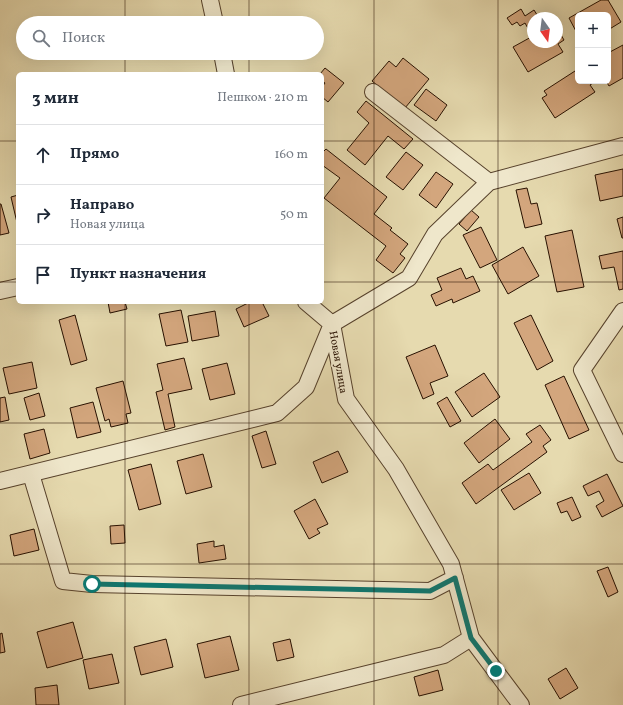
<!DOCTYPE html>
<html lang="ru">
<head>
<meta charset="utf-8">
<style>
	body { margin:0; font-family:Vollkorn,serif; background:#f2f2f3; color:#1f2937 }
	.controls { position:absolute; right:12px; top:12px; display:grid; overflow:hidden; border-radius:6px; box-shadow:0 4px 16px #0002 }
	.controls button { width:36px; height:36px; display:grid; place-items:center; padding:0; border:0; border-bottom:1px solid #e0e1e3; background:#fff; color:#1f2937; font:20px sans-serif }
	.compass { position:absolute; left:527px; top:12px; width:36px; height:36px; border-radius:50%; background:#fff; box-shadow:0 4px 16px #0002; rotate:166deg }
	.stop { position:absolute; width:12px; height:12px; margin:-9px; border:3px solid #0f766e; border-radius:50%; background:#fff }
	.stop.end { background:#0f766e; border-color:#fff; box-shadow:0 1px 4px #0008 }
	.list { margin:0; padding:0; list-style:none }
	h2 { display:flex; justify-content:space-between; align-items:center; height:52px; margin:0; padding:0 16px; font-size:17px }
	h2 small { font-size:13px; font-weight:400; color:#747a83 }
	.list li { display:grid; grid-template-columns:26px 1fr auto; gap:12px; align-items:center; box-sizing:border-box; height:60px; padding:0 16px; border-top:1px solid #e0e1e3 }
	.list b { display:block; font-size:15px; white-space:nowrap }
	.list p { margin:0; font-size:13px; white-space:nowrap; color:#747a83 }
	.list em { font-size:13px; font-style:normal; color:#747a83 }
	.icon { flex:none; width:22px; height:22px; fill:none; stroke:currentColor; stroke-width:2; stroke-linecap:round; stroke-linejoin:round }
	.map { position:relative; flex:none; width:623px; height:705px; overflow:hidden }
	.search { position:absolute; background:#fff; box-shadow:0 4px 16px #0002; left:16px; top:16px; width:308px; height:44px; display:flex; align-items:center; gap:10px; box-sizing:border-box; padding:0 14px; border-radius:22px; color:#747a83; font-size:15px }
	.panel { position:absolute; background:#fff; box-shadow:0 4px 16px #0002; left:16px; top:72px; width:308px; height:232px; border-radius:6px }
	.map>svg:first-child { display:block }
	.building { fill:#d3a67d; stroke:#271000 }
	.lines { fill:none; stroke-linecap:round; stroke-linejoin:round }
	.minor-casing { stroke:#57422c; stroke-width:18 }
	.minor { stroke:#efe7cb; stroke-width:16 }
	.route { stroke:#0f766e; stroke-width:5 }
	.grid { fill:none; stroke:#271000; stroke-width:1; stroke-opacity:0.55 }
	.labels { text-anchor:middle; stroke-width:3.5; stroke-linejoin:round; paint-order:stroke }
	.street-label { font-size:11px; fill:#271000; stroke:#efe7cb }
</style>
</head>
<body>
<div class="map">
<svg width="623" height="705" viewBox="0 0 623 705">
	<rect width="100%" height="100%" fill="#e6daaf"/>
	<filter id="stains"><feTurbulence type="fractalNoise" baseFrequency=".005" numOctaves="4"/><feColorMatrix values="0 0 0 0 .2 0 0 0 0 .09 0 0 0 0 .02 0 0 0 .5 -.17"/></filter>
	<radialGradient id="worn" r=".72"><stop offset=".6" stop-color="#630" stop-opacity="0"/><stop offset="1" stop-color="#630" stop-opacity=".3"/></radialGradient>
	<!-- building -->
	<path class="building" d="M601 0H608L621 22 608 30V15H578V35L569 18Z
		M521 9 525 16 534 10 539 18H533V31L530 32 525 23 520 26 517 22 512 25 507 18Z
		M557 28 564 40 558 44 563 52 528 72 513 47 533 36V42H557Z
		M623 45V78L609 86 606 81H608V53Z
		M403 58 429 79 405 108 372 81 389 61 396 67Z
		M325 68 344 83 328 102 322 97V87L325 83 322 81V74H320Z
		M575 71 578 77V81H596L590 85 595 92 555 118 542 98 547 95 544 91Z
		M426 89 447 105 436 121 414 105Z
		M366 101 413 139 404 149 388 136 365 165 347 150 369 123 357 112Z
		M326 149 387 197 374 214 392 228 390 230 408 244 400 254 405 258 393 273 376 260 386 246 324 198 340 178 322 165V153Z
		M406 152 423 165 403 190 386 177Z
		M623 169V196L600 201 595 175Z
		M436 172 453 184 436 208 419 195Z
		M527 188 531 204 537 203 542 224 525 228 516 190Z
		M18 195V227L11 197Z
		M0 204H1L9 233 0 235Z
		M471 210 479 217 467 231 459 224Z
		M623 217V238H622L617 219Z
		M481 227 497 260 480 268 463 235Z
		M572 230 584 287 557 292 545 236Z
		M523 247 539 276 508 294 492 265Z
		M623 251V289L619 290 614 267 602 269 599 256Z
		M461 268 466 279 473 276 480 291 453 303 452 299 436 306 431 295 442 290 437 278Z
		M108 302H125L127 309 110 313Z
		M250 302H262L269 316 244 327 236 309Z
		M181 310 188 342 166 346 159 314Z
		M215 311 219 336 192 341 188 316Z
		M75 315 87 360 71 365 59 320Z
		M531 315 553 361 537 370 514 323Z
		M435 345 448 376 430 383 434 394 423 399 406 357Z
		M184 358 192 389 168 394 175 427 165 430 156 392 163 390 157 364Z
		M32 362 37 388 9 394 3 368Z
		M227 363 235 394 210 400 202 369Z
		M484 373 500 397 472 417 455 392Z
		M564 376 589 430 569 439 545 385Z
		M123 381 131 413 126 414 128 423 111 427 109 419 105 421 96 388Z
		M39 393 45 416 30 420 24 398Z
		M5 397 9 420 0 422V398Z
		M447 397 461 421 450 427 437 403Z
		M93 402 101 432 77 438 70 408Z
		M495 419 510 439 479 463 464 443Z
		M540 425 551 440 543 446 547 452 476 504 462 483 488 464 493 470 532 442 526 434Z
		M44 429 50 453 30 459 24 434Z
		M266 431 276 464 262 468 252 436Z
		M338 451 348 472 322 483 313 462Z
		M203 454 212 487 186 494 177 461Z
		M151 464 161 504 139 510 128 470Z
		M529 473 541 493 514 510 501 490Z
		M607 474 623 506 602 517 596 506 604 501 599 491 588 496 583 486Z
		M572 497 581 517 572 521 567 511 561 513 557 503Z
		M315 499 328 524 317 529 320 533 309 539 294 511Z
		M124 525 125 543 111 544 110 526Z
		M34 529 39 550 14 556 10 535Z
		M214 541V547L224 545 226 559 199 563 197 544Z
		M608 567 618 592 608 597 597 571Z
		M73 622 83 658 47 668 37 632Z
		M2 633 5 652 0 653V634Z
		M230 636 239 670 205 678 197 644Z
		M166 639 173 667 141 675 134 647Z
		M290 639 294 657 277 661 273 643Z
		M112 654 119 683 89 689 83 660Z
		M566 668 578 688 560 699 548 679Z
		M438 670 443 690 419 696 414 677Z
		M57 685 59 705H36L35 688Z"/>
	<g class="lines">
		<defs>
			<path id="minor" d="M210 0 215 23
				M222 53 226 74
				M373 92 489 182
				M0 291 18 287
				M623 311 582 370 623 454
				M31 474 63 581 92 584 430 591 455 578
				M0 481 277 413 306 387 332 324 306 302
				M241 705 444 655 471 638
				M521 705 471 638 451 564 396 469 346 399 332 324 409 278 435 234 489 182 623 146"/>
		</defs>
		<!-- minor casing -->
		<use href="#minor" class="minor-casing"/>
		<!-- minor -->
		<use href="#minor" class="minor"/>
	</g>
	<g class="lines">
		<!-- route -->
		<path class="route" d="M92 584 430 591 455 578 471 638 496 671"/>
	</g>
	<!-- grid -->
	<path class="grid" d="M125 0V23M249 0V23M374 0V705M498 0V705M125 53V74M249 53V74M0 141H18M322 141H623M0 282H18M322 282H623M125 302V705M249 302V705M0 423H623M0 564H623"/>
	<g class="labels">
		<!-- street labels -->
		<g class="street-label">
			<text transform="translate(339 362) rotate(80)" y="4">Новая улица</text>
		</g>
	</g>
	<rect width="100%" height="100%" filter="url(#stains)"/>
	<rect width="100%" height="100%" fill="url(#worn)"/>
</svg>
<div class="controls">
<button>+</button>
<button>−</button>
</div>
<svg class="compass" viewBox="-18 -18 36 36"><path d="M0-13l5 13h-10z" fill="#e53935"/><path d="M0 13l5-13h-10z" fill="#747a83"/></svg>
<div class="stop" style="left:92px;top:584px"></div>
<div class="stop end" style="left:496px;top:671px"></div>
<div class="search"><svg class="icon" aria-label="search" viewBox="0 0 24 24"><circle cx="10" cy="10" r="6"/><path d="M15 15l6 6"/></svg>Поиск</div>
<section class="panel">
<h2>3 мин<small>Пешком · 210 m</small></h2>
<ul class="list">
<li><svg class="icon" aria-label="ahead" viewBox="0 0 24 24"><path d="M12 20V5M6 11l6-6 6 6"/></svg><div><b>Прямо</b></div><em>160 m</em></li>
<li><svg class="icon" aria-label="right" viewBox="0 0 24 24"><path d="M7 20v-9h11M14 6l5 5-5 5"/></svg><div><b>Направо</b><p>Новая улица</p></div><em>50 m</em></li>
<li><svg class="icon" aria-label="arrive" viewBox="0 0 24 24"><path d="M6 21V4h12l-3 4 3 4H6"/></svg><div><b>Пункт назначения</b></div></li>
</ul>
</section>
</div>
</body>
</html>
